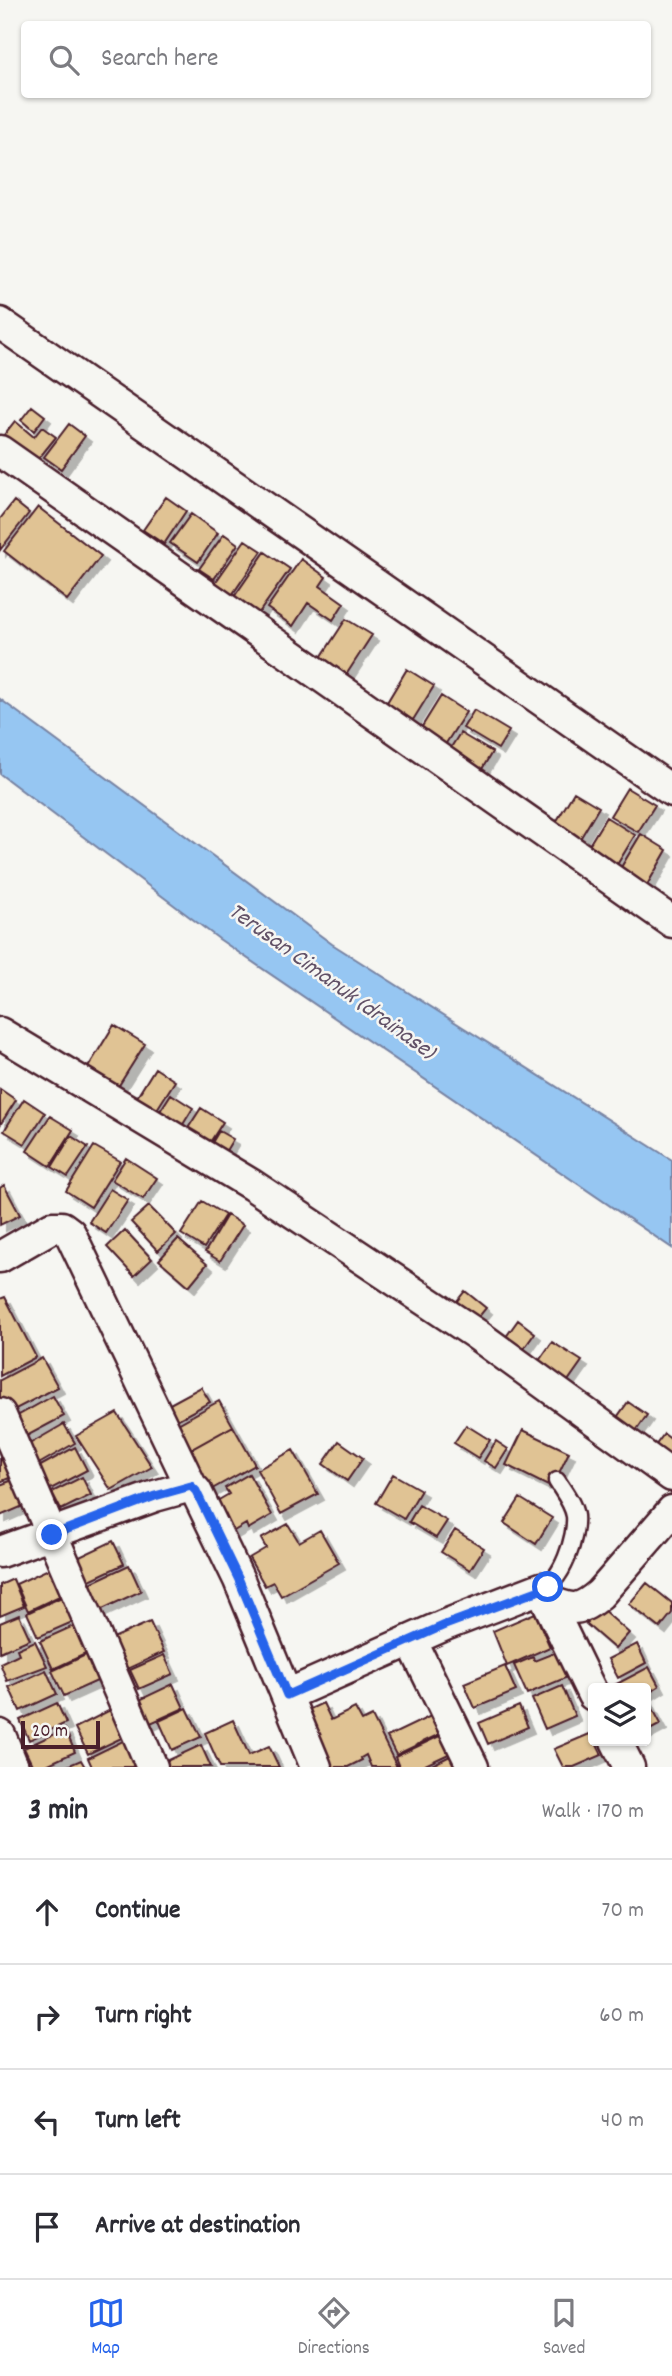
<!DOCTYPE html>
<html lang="en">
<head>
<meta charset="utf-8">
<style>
	body { margin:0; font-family:Dekko,sans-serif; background:#f2f2f3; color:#2b2b33 }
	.controls { position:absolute; right:21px; bottom:21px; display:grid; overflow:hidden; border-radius:7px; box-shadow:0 2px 5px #0004 }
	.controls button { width:63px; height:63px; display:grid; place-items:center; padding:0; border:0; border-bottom:2px solid #e1e1e2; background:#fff; color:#2b2b33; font:35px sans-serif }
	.scale { position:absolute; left:21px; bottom:18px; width:79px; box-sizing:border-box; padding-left:7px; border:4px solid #4a1f2b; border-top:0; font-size:19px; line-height:24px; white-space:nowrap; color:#4a1f2b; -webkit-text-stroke:5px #f6f6f2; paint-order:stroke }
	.stop { position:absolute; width:21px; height:21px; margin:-16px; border:5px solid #2563eb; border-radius:50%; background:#fff }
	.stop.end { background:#2563eb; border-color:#fff; box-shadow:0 2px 7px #0008 }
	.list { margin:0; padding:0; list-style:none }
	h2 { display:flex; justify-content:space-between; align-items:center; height:91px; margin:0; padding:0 28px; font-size:30px }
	h2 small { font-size:23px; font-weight:400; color:#7c7c81 }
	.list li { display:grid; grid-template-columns:46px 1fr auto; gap:21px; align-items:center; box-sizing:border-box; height:105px; padding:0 28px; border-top:2px solid #e1e1e2 }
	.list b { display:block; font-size:26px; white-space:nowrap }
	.list em { font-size:23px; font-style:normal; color:#7c7c81 }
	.icon { flex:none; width:38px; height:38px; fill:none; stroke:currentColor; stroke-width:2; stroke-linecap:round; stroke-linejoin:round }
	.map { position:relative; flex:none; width:672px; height:1767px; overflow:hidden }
	.search { position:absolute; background:#fff; box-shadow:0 2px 5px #0004; left:21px; right:21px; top:21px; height:77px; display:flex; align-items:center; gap:18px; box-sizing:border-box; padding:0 24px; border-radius:7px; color:#7c7c81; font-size:26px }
	.sheet { height:511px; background:#fff }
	nav { display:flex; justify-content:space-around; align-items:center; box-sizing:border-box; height:98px; border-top:2px solid #e1e1e2; background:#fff; font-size:19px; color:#7c7c81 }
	nav a { display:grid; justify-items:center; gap:4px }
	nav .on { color:#2563eb }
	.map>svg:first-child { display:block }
	.water { fill:#96c6f2; stroke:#7883a2; stroke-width:2 }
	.building { fill:#e0c394; stroke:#4a1f2b; stroke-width:2; filter:url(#shadow) }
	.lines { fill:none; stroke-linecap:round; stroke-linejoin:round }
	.lane-casing { stroke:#4a1f2b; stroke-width:21 }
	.street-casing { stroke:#4a1f2b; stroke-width:35 }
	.lane { stroke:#f6f6f2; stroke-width:16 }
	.street { stroke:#f6f6f2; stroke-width:30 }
	.route { stroke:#2563eb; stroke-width:9 }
	.labels { text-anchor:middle; stroke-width:5; stroke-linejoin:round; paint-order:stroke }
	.water-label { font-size:24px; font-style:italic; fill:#615167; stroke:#f6f6f2 }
</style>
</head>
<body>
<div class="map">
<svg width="672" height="1767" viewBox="0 0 672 1767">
	<defs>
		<filter id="shadow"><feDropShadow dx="6" dy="6" stdDeviation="0" flood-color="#0004"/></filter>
	</defs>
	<rect width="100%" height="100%" fill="#f6f6f2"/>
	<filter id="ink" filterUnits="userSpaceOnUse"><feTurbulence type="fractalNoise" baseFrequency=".0143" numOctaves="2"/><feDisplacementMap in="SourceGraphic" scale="14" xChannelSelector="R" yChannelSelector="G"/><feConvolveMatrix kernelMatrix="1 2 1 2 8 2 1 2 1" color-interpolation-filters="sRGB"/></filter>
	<g filter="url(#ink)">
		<!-- water -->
		<path class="water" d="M0 699 332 944 672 1160V1248L219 939 0 774Z"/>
		<!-- building -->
		<path class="building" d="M32 406 45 416 34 431 21 420Z
			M15 421 34 437 42 427 56 437 31 468 0 440Z
			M69 424 85 436 61 469 44 457Z
			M166 497 186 511 164 544 143 530Z
			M14 501 29 513 0 550V519Z
			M38 507 101 556 67 600 4 551Z
			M191 514 218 533 198 562 170 543Z
			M224 534 238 544 214 579 199 569Z
			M245 540 262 551 232 595 215 583Z
			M265 552 290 569 258 614 234 597Z
			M301 559 326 577 320 586 344 603 333 620 308 603 293 626 267 608Z
			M346 619 372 635 346 675 320 659Z
			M407 669 434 686 413 720 386 704Z
			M441 696 466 712 443 748 418 733Z
			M474 710 509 731 498 749 463 728Z
			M460 733 492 752 478 776 445 757Z
			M627 788 655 805 638 832 610 816Z
			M574 792 599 807 580 839 555 824Z
			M606 817 635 835 615 868 586 850Z
			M641 834 667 850 647 885 620 869Z
			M114 1025 145 1044 111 1098 81 1079Z
			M155 1068 175 1081 154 1114 134 1102Z
			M0 1089 16 1100 0 1125Z
			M171 1094 193 1108 176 1136 153 1122Z
			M24 1099 45 1113 25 1144 4 1131Z
			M201 1108 223 1122 205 1150 183 1136Z
			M50 1116 73 1130 50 1166 27 1151Z
			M219 1131 233 1139 221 1159 207 1151Z
			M71 1136 88 1147 68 1177 52 1167Z
			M94 1146 120 1161 91 1207 66 1191Z
			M126 1158 157 1178 143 1199 112 1180Z
			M4 1185 20 1215 0 1225V1188Z
			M110 1189 128 1200 106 1233 89 1222Z
			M202 1201 225 1215 204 1248 181 1234Z
			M149 1206 176 1234 158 1251 131 1222Z
			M227 1215 243 1225 220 1261 205 1252Z
			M125 1230 152 1259 134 1276 107 1247Z
			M178 1239 207 1264 189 1286 159 1260Z
			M465 1291 486 1308 473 1324 453 1306Z
			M5 1297 36 1357 0 1376V1299Z
			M518 1320 535 1333 520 1354 503 1341Z
			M552 1342 582 1361 563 1388 534 1368Z
			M42 1358 58 1387 8 1413 0 1398V1380Z
			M201 1387 210 1402 177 1420 168 1405Z
			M53 1396 64 1416 23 1438 12 1419Z
			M219 1401 233 1426 183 1454 169 1429Z
			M628 1402 647 1415 629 1441 610 1427Z
			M117 1413 152 1467 111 1490 76 1436Z
			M64 1424 75 1443 37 1465 26 1446Z
			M466 1425 490 1440 478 1458 454 1443Z
			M233 1426 255 1465 205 1493 183 1454Z
			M523 1430 569 1452 552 1488 506 1465Z
			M664 1434 672 1440V1465L652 1450Z
			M339 1441 363 1458 347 1481 323 1464Z
			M496 1441 508 1449 496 1468 484 1461Z
			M75 1447 87 1470 47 1491 35 1469Z
			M12 1448 23 1472 0 1482V1453Z
			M293 1450 318 1494 281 1514 257 1470Z
			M249 1474 272 1515 248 1529 246 1524 227 1535 210 1505 229 1494 225 1488Z
			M393 1474 421 1490 404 1519 376 1503Z
			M82 1477 91 1495 61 1510 52 1492Z
			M18 1478 28 1504 0 1516V1485Z
			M520 1498 552 1518 536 1544 504 1523Z
			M419 1505 447 1521 436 1538 409 1522Z
			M288 1524 299 1542 320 1530 339 1563 281 1596 273 1582 265 1586 249 1558 266 1548 261 1539Z
			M455 1530 484 1548 470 1570 441 1552Z
			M113 1541 124 1564 79 1585 69 1562Z
			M57 1565 70 1591 28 1611 16 1584Z
			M129 1565 141 1591 96 1612 84 1586Z
			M13 1579 24 1606 0 1616V1585Z
			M647 1583 672 1603V1613L660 1628 629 1604Z
			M66 1595 77 1620 38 1637 27 1613Z
			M601 1608 629 1633 615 1649 586 1624Z
			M535 1613 550 1647 507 1666 493 1631Z
			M19 1615 30 1639 0 1652V1623Z
			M150 1622 164 1652 127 1669 113 1638Z
			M80 1623 92 1651 53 1669 40 1641Z
			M35 1641 47 1666 7 1681 0 1663 19 1654 17 1649Z
			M637 1644 646 1663 618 1678 608 1659Z
			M94 1651 106 1677 64 1696 52 1671Z
			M559 1651 570 1676 527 1694 514 1665 533 1657 534 1661Z
			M164 1655 173 1674 139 1689 130 1670Z
			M505 1666 516 1691 475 1708 464 1683Z
			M649 1667 659 1686 646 1694V1688H609Z
			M46 1670 57 1694 20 1711 9 1687Z
			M173 1684 184 1708 144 1726 133 1703Z
			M562 1686 575 1716 545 1729 532 1699Z
			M646 1696 661 1724 646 1732Z
			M57 1703 66 1723 29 1740 20 1720Z
			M323 1703 331 1720 355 1708 362 1721 372 1716 397 1767H371L366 1755 361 1758 362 1760 348 1767H329L301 1713Z
			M118 1706 132 1733 88 1754 75 1728Z
			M519 1706 528 1727 488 1744 479 1723Z
			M187 1708 201 1737 172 1750 159 1721Z
			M437 1713 446 1731 396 1755 387 1737Z
			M233 1720 249 1755 269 1746 279 1767H220L205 1733Z
			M65 1729 75 1752 42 1767H33L24 1748Z
			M446 1733 455 1751 421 1767H399L395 1757Z
			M592 1733 593 1741H595L602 1755 574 1767H563L554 1749Z
			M133 1736 145 1760 132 1767H92L88 1758Z
			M201 1745 211 1767H161L160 1764Z
			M454 1754 460 1767H428Z
			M81 1760 85 1767H65Z"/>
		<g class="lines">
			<defs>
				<path id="lane" d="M541 1588C562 1583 577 1536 575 1516 573 1503 563 1491 557 1481"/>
				<path id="street" d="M0 323 672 791
					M0 451 672 922
					M0 1033 252 1185 476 1334 672 1476
					M0 1257 52 1227H62L70 1233 191 1486
					M0 1414 152 1767
					M0 1552 155 1496 191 1486 196 1491 239 1580 316 1767
					M547 1600C572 1611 579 1612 600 1594L672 1511
					M411 1640 473 1767
					M287 1695 445 1625 541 1588 593 1695
					M0 1735 13 1767
					M616 1741 629 1767"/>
			</defs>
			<!-- lane casing -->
			<use href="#lane" class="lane-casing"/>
			<!-- street casing -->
			<use href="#street" class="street-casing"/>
			<!-- lane -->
			<use href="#lane" class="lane"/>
			<!-- street -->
			<use href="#street" class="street"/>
		</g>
	</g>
	<g class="lines" filter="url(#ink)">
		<!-- route -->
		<path class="route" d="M52 1535 155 1496 191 1486 196 1491 239 1580 287 1695 445 1625 548 1587"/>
	</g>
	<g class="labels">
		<!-- water labels -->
		<g class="water-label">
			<text transform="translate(333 980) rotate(36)" y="8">Terusan Cimanuk (drainase)</text>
		</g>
	</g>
</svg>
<div class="controls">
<button><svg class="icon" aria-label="layers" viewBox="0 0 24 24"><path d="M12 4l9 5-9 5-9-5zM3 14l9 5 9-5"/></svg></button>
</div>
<div class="scale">20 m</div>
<div class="stop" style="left:548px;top:1587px"></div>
<div class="stop end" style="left:52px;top:1535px"></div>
<div class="search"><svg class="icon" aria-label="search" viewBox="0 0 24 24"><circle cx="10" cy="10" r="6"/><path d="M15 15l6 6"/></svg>Search here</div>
</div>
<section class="sheet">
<h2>3 min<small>Walk · 170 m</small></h2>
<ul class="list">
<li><svg class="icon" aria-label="ahead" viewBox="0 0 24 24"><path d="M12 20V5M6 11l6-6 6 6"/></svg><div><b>Continue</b></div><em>70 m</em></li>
<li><svg class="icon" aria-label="right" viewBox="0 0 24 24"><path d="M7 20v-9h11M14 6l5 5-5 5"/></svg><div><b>Turn right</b></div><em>60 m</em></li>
<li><svg class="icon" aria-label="left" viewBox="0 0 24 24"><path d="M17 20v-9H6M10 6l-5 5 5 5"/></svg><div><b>Turn left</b></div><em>40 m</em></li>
<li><svg class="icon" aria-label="arrive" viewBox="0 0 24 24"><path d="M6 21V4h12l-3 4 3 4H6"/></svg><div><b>Arrive at destination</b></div></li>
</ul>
</section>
<nav>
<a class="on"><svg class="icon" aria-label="map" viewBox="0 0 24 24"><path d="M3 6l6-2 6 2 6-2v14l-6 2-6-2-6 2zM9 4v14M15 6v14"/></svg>Map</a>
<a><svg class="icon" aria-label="directions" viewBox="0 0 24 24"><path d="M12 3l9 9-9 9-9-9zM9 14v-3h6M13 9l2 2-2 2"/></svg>Directions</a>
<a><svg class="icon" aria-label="saved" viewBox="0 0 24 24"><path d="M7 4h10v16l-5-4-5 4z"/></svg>Saved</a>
</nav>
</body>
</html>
